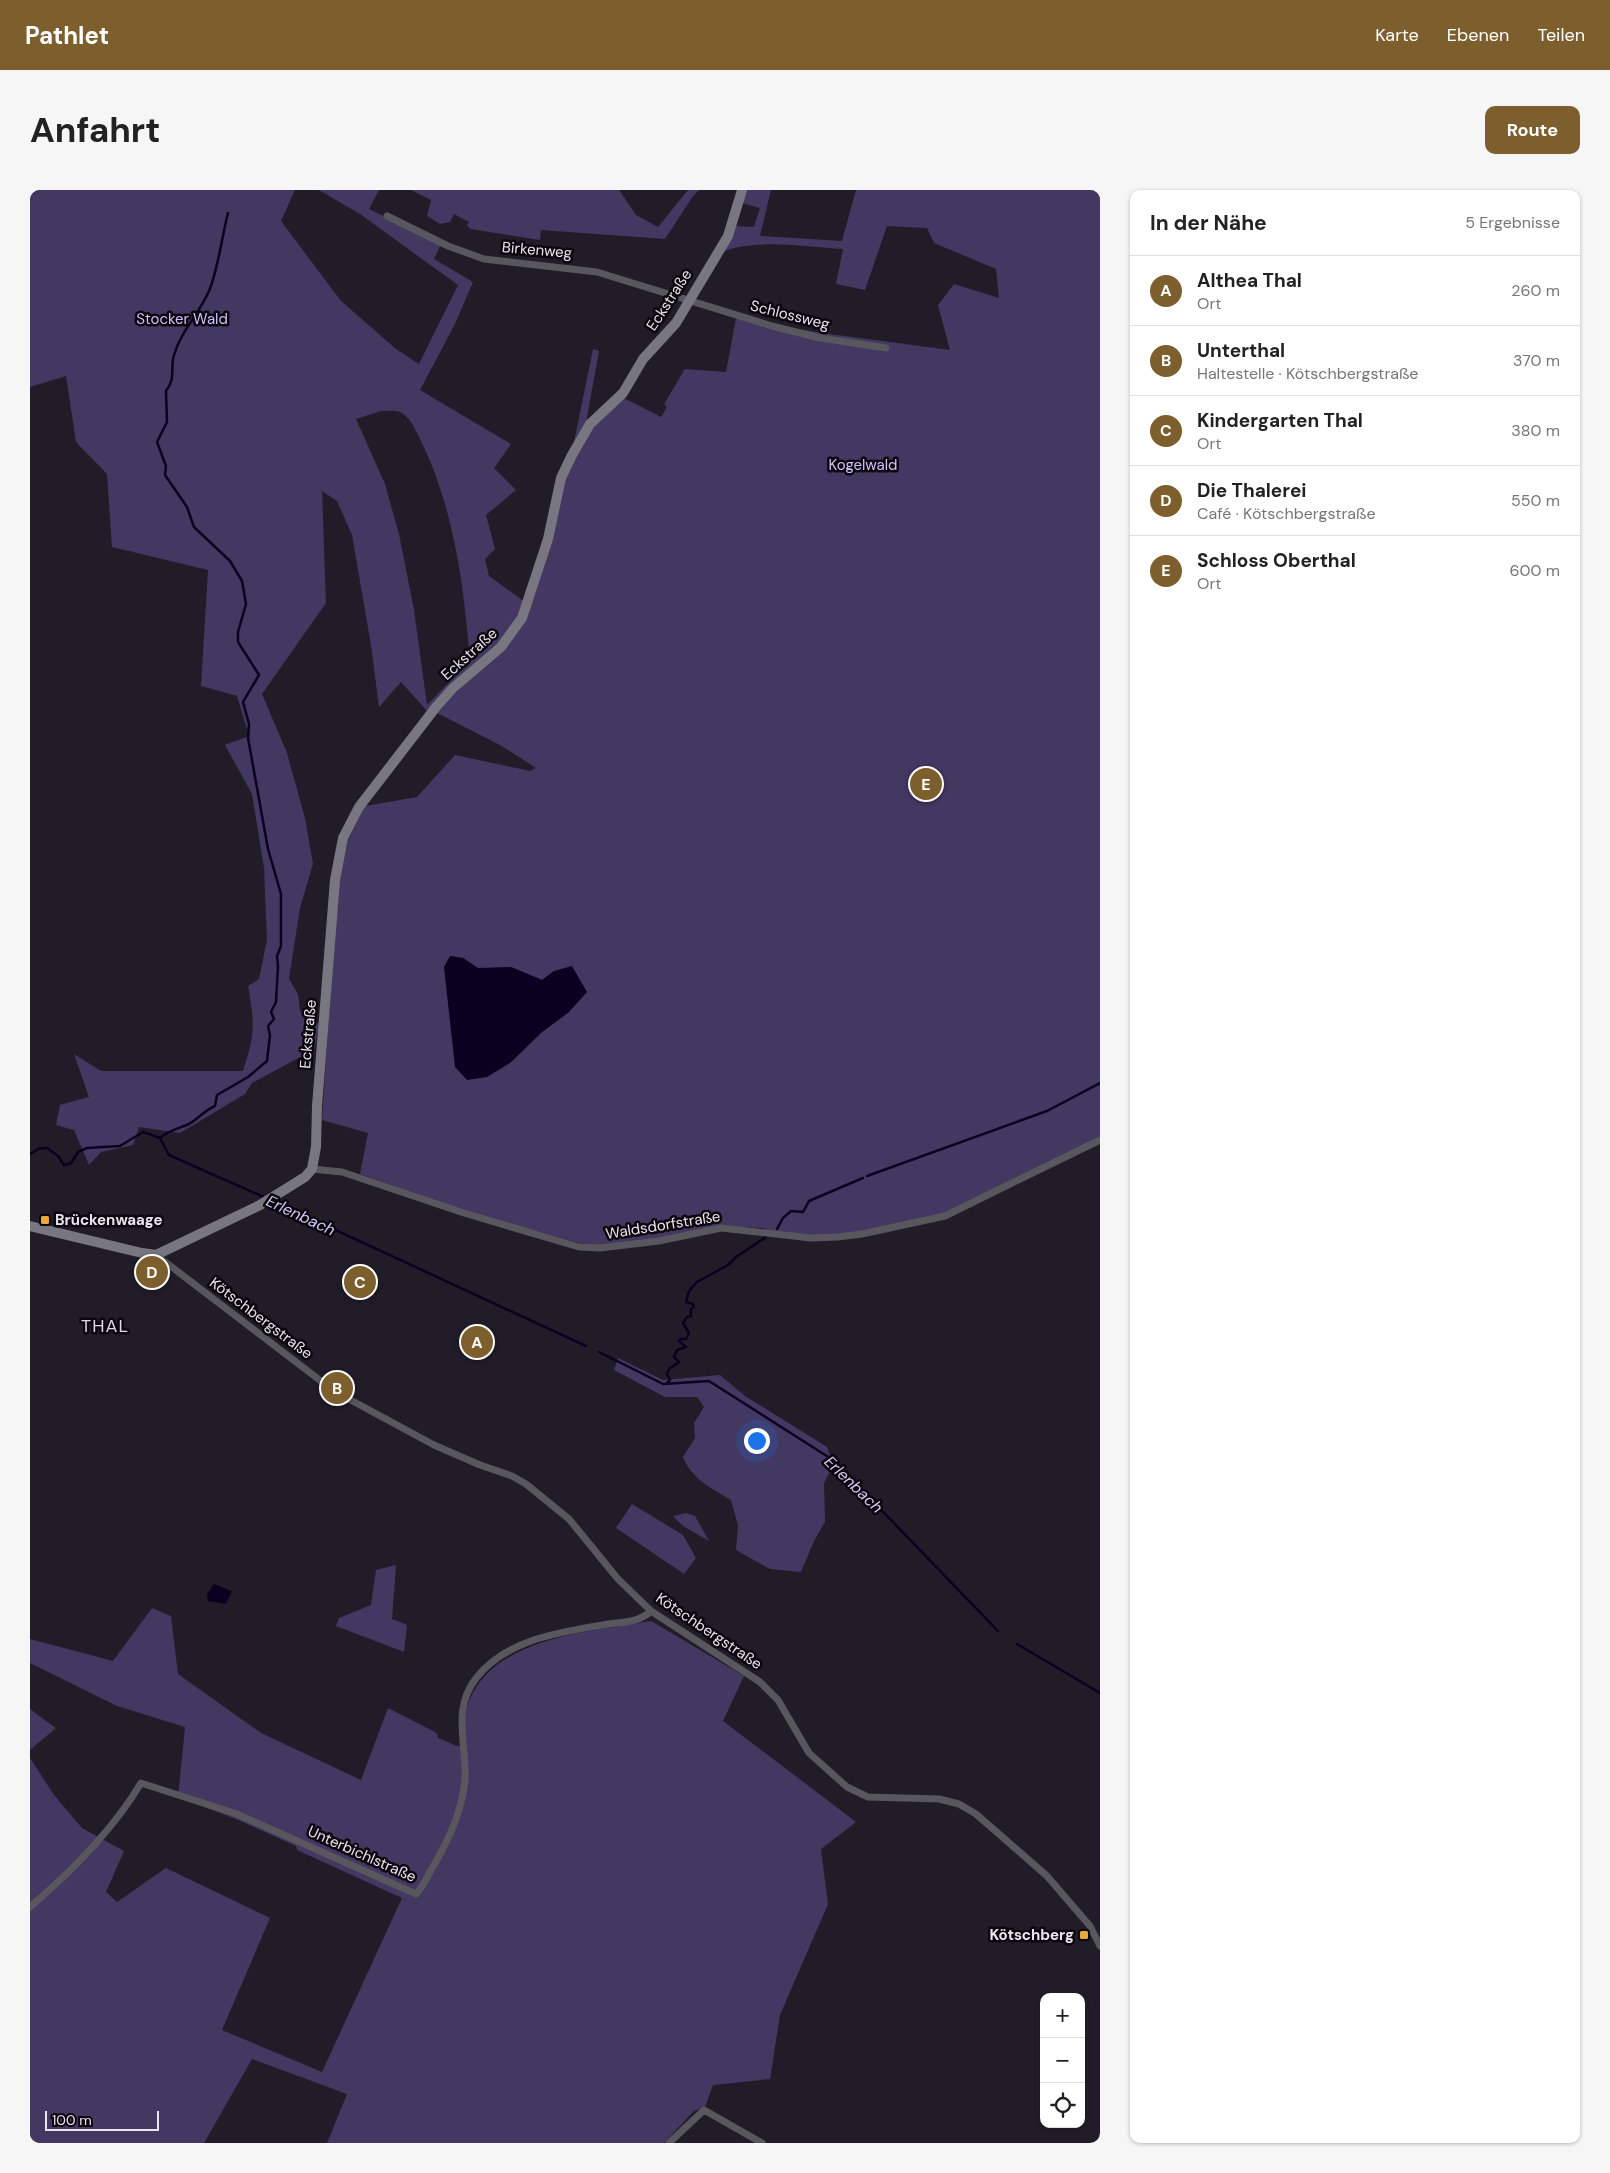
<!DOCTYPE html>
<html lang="de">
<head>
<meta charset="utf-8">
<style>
	body { margin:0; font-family:"DM Sans",sans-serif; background:#f6f6f6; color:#222 }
	.controls { position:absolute; right:15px; bottom:15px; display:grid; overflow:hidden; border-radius:10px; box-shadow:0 1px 4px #0004 }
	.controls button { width:45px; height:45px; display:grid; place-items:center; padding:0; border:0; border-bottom:1px solid #e0e0e0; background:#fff; color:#222; font:25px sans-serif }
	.scale { position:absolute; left:15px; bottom:12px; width:114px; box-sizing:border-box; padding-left:5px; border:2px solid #e7e5ee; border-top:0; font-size:14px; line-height:18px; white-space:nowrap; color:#e7e5ee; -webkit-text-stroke:4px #0a080e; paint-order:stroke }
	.you { position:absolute; left:726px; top:1250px; width:18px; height:18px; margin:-12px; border:4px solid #fff; border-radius:50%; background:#1a73e8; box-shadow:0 0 0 8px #1a73e833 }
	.badge { display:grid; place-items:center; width:32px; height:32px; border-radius:50%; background:#7c5f2c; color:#fff; font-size:16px; font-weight:700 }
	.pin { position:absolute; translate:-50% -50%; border:2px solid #fff; box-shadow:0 1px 5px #0006 }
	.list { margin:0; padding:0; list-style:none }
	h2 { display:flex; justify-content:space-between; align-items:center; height:65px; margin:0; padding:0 20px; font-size:21px }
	h2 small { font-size:16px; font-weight:400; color:#767676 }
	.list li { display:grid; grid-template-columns:32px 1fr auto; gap:15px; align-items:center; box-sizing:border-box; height:70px; padding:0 20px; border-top:1px solid #e0e0e0 }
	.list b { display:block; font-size:19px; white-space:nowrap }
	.list p { margin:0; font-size:16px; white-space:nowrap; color:#767676 }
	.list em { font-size:16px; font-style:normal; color:#767676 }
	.icon { flex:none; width:28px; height:28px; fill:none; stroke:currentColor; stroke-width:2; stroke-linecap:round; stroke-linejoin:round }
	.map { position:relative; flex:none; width:1070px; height:1953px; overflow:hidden; border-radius:10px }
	header { display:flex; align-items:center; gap:30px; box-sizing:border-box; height:70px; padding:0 25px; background:#7c5f2c; color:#fff }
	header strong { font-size:24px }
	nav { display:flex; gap:28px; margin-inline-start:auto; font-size:18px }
	.intro { display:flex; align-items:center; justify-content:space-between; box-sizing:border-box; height:120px; padding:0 30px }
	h1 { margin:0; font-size:35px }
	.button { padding:12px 22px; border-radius:10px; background:#7c5f2c; color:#fff; font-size:18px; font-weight:700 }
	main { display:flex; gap:30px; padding:0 30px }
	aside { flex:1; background:#fff; border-radius:10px; box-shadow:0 1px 4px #0004 }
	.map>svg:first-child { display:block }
	.green { fill:#433861; fill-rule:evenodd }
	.water { fill:#0c0021 }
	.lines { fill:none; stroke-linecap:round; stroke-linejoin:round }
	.stream { stroke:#0c0021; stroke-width:2.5 }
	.street { stroke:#58575d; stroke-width:7 }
	.secondary { stroke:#787680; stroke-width:10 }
	.poi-dot { fill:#eba939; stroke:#0a080e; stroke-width:2 }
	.labels { text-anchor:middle; stroke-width:5; stroke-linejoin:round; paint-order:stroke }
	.street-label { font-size:15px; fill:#e7e5ee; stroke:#0a080e }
	.park-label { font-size:15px; fill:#d1c2fe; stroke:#0a080e }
	.poi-label { font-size:15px; font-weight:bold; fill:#e7e5ee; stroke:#0a080e; text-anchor:start }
	.water-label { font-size:16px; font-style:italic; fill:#d5caf7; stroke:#0a080e }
	.quarter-label { font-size:18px; letter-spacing:1px; fill:#dddaea; stroke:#0a080e }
</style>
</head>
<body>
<header>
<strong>Pathlet</strong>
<nav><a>Karte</a><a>Ebenen</a><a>Teilen</a></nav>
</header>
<div class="intro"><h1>Anfahrt</h1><a class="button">Route</a></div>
<main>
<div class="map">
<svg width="1070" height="1953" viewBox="0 0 1070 1953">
	<rect width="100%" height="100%" fill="#201d29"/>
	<!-- green -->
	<path class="green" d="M0 0H265L251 31 311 111 366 159 389 174 428 95 330 24 289 0H349L339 19 411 54 404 69 443 92 424 136 390 200 481 254 464 278 486 300 456 325 465 359 455 369 459 386 495 412 477 445 398 522 371 492 349 517 341 455 322 345 307 311 292 301 296 413 232 504 257 563 275 628 283 674 270 718 259 789 268 804 270 821 289 834 283 868 272 866 222 893 215 904 150 943 109 937 103 955 71 962 59 975 44 940 26 935 30 915 59 907 44 864 71 881H213C225 844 225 834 218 796L229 789 237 750 234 678 222 604 195 555 219 546 207 506 171 496 178 380 82 357 77 284 46 252 36 186 0 197ZM351 221C357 221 365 220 370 222 381 228 385 239 390 249 424 317 434 397 440 471L397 515 384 420 369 344 355 294 326 229Z
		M381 0H589L606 25 628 37 658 0H669L663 6 635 49 511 40 510 50 441 39 437 36 439 32 424 24 420 32 410 34 397 26 401 10Z
		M715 0H741L730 46 812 51 826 0H1070V948L916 1023 809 1046 750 1044 732 1038 692 1036 590 1055 569 1056 549 1053 436 1021 330 984 338 943 292 930 308 690 318 650 335 616 387 607 425 565 500 581 506 578 470 555 405 522 480 451 532 292 561 236 592 207 631 227 637 217 634 214 655 179 696 182 706 128 792 143 920 160 908 115 924 94 969 108 966 79 904 53 897 38 857 36 835 100 806 94 813 59C777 57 725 48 692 62L704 44 706 36 724 37 730 18 712 13ZM421 766 433 768 448 779 481 777 512 790 524 781 539 822 512 842 480 873 419 816 414 777Z
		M563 159 569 161 556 233 544 252Z
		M588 1168 633 1190 690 1185 715 1206 797 1257 803 1275 794 1293 795 1332 784 1351 771 1382 740 1379 706 1360 708 1335 701 1310C682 1299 661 1288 653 1267L665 1248 664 1233 674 1217 667 1207H635L584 1180Z
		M602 1314 653 1345 666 1368 654 1384 586 1338Z
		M656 1323 665 1326 679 1351 653 1336 643 1326Z
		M366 1375 362 1429 377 1435 374 1462 306 1436 309 1428 341 1415 346 1380Z
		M122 1418 141 1426 148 1484 231 1543 331 1590 358 1518 407 1543 408 1548 427 1556 436 1557C435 1542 433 1525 439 1511 465 1447 562 1441 621 1431L714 1486 693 1531 826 1632 791 1659 798 1714 750 1825 740 1889 683 1895 675 1917 664 1921 634 1953H297L317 1904 222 1869 174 1953H0V1568L24 1605 52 1638 94 1661 76 1702 87 1712 136 1678 240 1728 192 1840 292 1882 372 1708 267 1660 266 1656 206 1629 148 1607 155 1537 87 1516 0 1473V1449L83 1471Z
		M0 1519 26 1538 0 1560Z"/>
	<!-- water -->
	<path class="water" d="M420 766 433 768 448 778 481 777 512 790 524 781 542 776 557 802 539 822 512 842 480 873 457 887 437 890 425 877 414 777Z
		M184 1394 202 1401 196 1414 178 1411 177 1404Z"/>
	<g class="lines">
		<!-- stream -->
		<path class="stream" d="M130 948C139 940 148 939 159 934 168 929 175 920 185 916L187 905 218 887 237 871 240 845 238 836 244 829 241 822 246 812 248 776 247 766 251 756V704L238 659 218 548 219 534 213 512 229 485 208 452V442L216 414 212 391 200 371 164 337 157 317 135 285 136 276 127 252 137 232 136 201C146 189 140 178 144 165 151 141 169 124 179 101 188 80 192 46 198 23
			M0 964 8 959 17 958 28 966 34 975 41 973 48 962 57 958 90 956 113 942 130 948 139 965 236 1008
			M837 986 1017 921 1070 893
			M243 1011 556 1156
			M747 1039 753 1028 761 1021 773 1022 779 1011 833 988
			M569 1162 633 1194 679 1191 803 1270 968 1441
			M636 1194 640 1190 637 1184 639 1179 649 1172 644 1167 647 1160 656 1157 649 1151 651 1149H656L659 1143 653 1133 657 1127 661 1126V1119L664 1117 663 1114 656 1112 659 1101 667 1092 698 1075 706 1067 736 1047
			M987 1454 1070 1503"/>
		<!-- street -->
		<path class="street" d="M357 26 418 56 454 69 567 82 742 136 790 148 856 158
			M282 979 312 982 434 1023 549 1057 570 1058 629 1051 691 1038 781 1048 808 1047 832 1044 915 1026 1070 950
			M126 1065 304 1201 404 1255 450 1275 482 1286 496 1294 539 1329 588 1389 621 1421 730 1492 748 1510 779 1563 817 1597 838 1607 909 1609 929 1614 946 1624 1017 1686 1060 1736 1070 1756
			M0 1717C42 1681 83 1640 111 1593L207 1624 386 1704C392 1698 396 1689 400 1682 417 1653 432 1623 435 1590 437 1553 421 1519 447 1487 478 1448 533 1442 578 1434 593 1432 610 1432 621 1421
			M639 1953 674 1920 732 1953"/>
		<!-- secondary -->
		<path class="secondary" d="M0 1036 112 1063 126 1065 230 1015 275 987 282 979 286 957 287 916 305 690 313 648 329 617 406 517 423 498 471 457 492 428 518 349 531 288 542 265 560 234 593 203 613 169 646 133 698 46 712 0"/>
	</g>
	<!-- markers -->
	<g class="poi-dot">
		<rect x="10" y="1025" width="10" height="10" rx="2.5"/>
		<rect x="1049" y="1740" width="10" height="10" rx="2.5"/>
	</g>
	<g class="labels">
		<!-- street labels -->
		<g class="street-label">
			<text transform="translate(507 60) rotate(5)" y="5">Birkenweg</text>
			<text transform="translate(639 110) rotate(-57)" y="5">Eckstraße</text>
			<text transform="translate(760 125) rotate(14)" y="5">Schlossweg</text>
			<text transform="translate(439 464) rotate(-42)" y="5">Eckstraße</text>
			<text transform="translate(278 844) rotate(-85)" y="5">Eckstraße</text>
			<text transform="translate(633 1035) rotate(-9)" y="5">Waldsdorfstraße</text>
			<text transform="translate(231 1128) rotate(37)" y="5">Kötschbergstraße</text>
			<text transform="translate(679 1441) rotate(34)" y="5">Kötschbergstraße</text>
			<text transform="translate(332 1664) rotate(24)" y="5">Unterbichlstraße</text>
		</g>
		<!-- park labels -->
		<g class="park-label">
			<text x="152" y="134">Stocker Wald</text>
			<text x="833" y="280">Kogelwald</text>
		</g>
		<!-- poi labels -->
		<g class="poi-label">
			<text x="25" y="1035">Brückenwaage</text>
			<text x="1044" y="1750" text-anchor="end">Kötschberg</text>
		</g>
		<!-- water labels -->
		<g class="water-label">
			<text transform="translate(271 1025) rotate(25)" y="6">Erlenbach</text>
			<text transform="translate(824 1294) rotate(44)" y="6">Erlenbach</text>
		</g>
		<!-- quarter labels -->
		<g class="quarter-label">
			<text x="75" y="1142">THAL</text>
		</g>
	</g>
</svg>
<div class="controls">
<button>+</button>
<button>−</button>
<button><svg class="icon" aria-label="locate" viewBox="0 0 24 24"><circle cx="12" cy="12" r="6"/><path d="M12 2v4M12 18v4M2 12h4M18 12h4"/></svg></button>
</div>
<div class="scale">100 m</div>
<div class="you"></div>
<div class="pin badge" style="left:447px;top:1152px">A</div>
<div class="pin badge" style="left:307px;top:1198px">B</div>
<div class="pin badge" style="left:330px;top:1092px">C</div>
<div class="pin badge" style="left:122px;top:1082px">D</div>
<div class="pin badge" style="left:896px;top:594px">E</div>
</div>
<aside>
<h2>In der Nähe<small>5 Ergebnisse</small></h2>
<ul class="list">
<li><span class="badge">A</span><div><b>Althea Thal</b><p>Ort</p></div><em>260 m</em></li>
<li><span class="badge">B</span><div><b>Unterthal</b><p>Haltestelle · Kötschbergstraße</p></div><em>370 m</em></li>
<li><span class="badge">C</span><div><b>Kindergarten Thal</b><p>Ort</p></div><em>380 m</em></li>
<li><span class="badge">D</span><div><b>Die Thalerei</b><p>Café · Kötschbergstraße</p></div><em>550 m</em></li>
<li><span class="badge">E</span><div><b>Schloss Oberthal</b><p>Ort</p></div><em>600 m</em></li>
</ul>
</aside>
</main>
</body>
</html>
